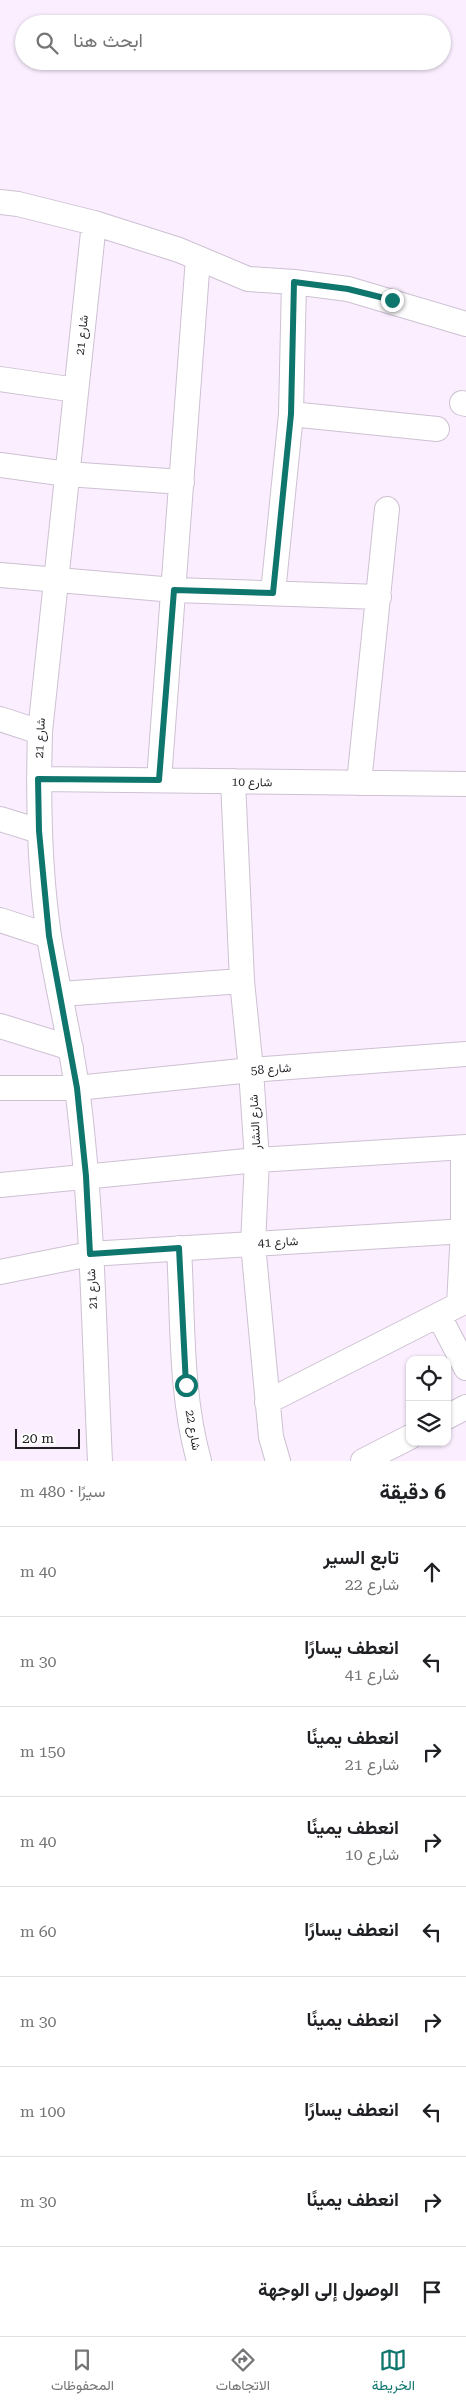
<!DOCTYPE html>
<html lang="ar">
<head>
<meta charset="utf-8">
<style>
	body { margin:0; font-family:"Roboto Serif",Vazirmatn,serif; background:#f2f2f2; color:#202124; direction:rtl }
	.controls { position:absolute; right:15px; bottom:15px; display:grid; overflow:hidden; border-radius:10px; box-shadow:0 1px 4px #0004 }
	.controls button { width:45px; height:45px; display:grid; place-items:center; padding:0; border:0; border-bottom:1px solid #e0e0e0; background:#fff; color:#202124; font:25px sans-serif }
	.scale { position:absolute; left:15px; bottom:12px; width:65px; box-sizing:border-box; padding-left:5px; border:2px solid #231f25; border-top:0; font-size:14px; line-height:18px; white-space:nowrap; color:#231f25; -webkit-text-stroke:4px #fff; paint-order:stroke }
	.stop { position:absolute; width:15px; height:15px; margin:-11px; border:4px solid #0f766e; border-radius:50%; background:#fff }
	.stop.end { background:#0f766e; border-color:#fff; box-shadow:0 1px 5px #0008 }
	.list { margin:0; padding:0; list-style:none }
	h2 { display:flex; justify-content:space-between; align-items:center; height:65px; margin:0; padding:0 20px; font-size:21px }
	h2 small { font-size:16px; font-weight:400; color:#757577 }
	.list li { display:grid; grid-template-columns:32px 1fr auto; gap:15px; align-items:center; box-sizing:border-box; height:90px; padding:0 20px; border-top:1px solid #e0e0e0 }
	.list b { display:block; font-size:19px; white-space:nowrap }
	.list p { margin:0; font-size:16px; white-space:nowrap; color:#757577 }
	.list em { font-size:16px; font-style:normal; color:#757577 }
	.icon { flex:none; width:28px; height:28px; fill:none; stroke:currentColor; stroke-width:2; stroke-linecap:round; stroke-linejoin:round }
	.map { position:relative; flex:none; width:466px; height:1461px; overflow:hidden; direction:ltr }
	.search { position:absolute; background:#fff; box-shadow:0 1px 4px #0004; left:15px; right:15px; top:15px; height:55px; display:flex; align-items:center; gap:12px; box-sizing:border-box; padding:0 18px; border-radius:28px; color:#757577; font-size:19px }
	.sheet { height:875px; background:#fff }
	nav { display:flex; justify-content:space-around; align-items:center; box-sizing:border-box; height:70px; border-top:1px solid #e0e0e0; background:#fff; font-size:14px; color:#757577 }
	nav a { display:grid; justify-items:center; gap:2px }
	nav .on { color:#0f766e }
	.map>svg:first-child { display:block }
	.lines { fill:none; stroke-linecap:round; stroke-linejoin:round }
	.street-casing { stroke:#cdc1d2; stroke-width:26 }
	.street { stroke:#fff; stroke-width:24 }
	.route { stroke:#0f766e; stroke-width:6 }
	.labels { text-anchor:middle; stroke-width:5; stroke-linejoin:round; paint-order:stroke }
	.street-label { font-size:12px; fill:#231f25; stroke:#fff }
</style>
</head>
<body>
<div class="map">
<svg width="466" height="1461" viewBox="0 0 466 1461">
	<rect width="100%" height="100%" fill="#faeeff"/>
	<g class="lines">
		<defs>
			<path id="street" d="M0 202 18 204 94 223 179 250 248 279 294 282 348 289 466 324
				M94 223 40 732C38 800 39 869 49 936 57 987 70 1037 77 1088 93 1211 94 1337 100 1461
				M0 379 76 390
				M462 403 466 404
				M291 414 437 429
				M0 465 67 474 182 482
				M0 575 174 590 379 597
				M273 593 291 414 294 282
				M0 719 40 732
				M39 779 466 784
				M159 780 198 258
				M233 781 242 981 251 1070 257 1160 253 1244 271 1437 278 1461
				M359 783 387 509
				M0 819 39 831
				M0 920 49 936
				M61 994 242 981
				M0 1026 71 1048
				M0 1088H77L251 1070 466 1054
				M0 1185 257 1160 466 1147
				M179 1248C183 1319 180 1393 199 1461
				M0 1272 90 1254 466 1231
				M459 1304 463 1231V1148
				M439 1316 466 1368
				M267 1402 466 1301
				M447 1417 466 1407
				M363 1461 410 1437"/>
		</defs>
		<!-- street casing -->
		<use href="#street" class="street-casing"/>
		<!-- street -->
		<use href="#street" class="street"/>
	</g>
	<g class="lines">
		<!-- route -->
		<path class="route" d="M186 1385 179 1248 90 1254 86 1176 77 1088 49 936 39 831 38 779 159 780 174 590 273 593 291 414 294 282 348 289 392 300"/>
	</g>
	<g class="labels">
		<!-- street labels -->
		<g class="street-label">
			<text transform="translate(82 335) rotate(-84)" y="4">شارع 21</text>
			<text transform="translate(40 738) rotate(-87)" y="4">شارع 21</text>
			<text transform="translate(252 782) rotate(1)" y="4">شارع 10</text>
			<text transform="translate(271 1069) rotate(-4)" y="4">شارع 58</text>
			<text transform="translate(255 1122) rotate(-93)" y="4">شارع النشار</text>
			<text transform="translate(278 1242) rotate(-3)" y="4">شارع 41</text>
			<text transform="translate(92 1289) rotate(-93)" y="4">شارع 21</text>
			<text transform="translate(193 1430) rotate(80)" y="4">شارع 22</text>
		</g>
	</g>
</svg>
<div class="controls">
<button><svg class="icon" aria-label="locate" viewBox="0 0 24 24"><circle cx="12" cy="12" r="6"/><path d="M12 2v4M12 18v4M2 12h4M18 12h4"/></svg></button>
<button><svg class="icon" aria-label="layers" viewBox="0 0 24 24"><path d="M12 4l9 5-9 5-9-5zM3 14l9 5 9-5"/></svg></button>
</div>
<div class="scale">20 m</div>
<div class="stop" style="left:186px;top:1385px"></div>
<div class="stop end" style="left:392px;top:300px"></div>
<div class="search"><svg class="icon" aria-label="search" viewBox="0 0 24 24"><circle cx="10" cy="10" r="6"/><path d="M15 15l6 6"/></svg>ابحث هنا</div>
</div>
<section class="sheet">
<h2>6 دقيقة<small>سيرًا · 480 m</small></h2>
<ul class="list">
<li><svg class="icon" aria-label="ahead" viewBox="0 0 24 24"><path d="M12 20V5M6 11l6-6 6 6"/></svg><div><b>تابع السير</b><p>شارع 22</p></div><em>40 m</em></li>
<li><svg class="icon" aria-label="left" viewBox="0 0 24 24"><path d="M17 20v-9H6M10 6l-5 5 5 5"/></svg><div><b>انعطف يسارًا</b><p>شارع 41</p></div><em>30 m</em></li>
<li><svg class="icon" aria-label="right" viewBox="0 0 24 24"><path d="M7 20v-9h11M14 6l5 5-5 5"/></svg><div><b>انعطف يمينًا</b><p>شارع 21</p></div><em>150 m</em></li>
<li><svg class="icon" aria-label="right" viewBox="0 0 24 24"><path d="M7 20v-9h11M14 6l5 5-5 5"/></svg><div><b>انعطف يمينًا</b><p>شارع 10</p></div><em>40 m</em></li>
<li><svg class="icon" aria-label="left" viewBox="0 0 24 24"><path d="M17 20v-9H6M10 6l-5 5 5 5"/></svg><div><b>انعطف يسارًا</b></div><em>60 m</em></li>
<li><svg class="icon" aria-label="right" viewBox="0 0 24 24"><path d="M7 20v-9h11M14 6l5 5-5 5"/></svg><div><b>انعطف يمينًا</b></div><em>30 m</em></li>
<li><svg class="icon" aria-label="left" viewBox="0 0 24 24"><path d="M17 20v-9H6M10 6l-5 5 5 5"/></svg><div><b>انعطف يسارًا</b></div><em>100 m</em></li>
<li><svg class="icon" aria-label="right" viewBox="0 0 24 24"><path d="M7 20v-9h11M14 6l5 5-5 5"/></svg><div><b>انعطف يمينًا</b></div><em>30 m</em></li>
<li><svg class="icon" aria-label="arrive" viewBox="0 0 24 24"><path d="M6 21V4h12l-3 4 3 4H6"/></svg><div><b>الوصول إلى الوجهة</b></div></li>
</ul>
</section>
<nav>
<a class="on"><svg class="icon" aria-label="map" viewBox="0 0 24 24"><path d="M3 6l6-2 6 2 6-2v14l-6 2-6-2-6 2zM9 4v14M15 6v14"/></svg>الخريطة</a>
<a><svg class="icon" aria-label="directions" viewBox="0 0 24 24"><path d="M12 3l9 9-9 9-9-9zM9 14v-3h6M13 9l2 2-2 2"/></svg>الاتجاهات</a>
<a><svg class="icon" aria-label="saved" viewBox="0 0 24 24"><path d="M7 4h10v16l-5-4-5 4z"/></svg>المحفوظات</a>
</nav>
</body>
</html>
